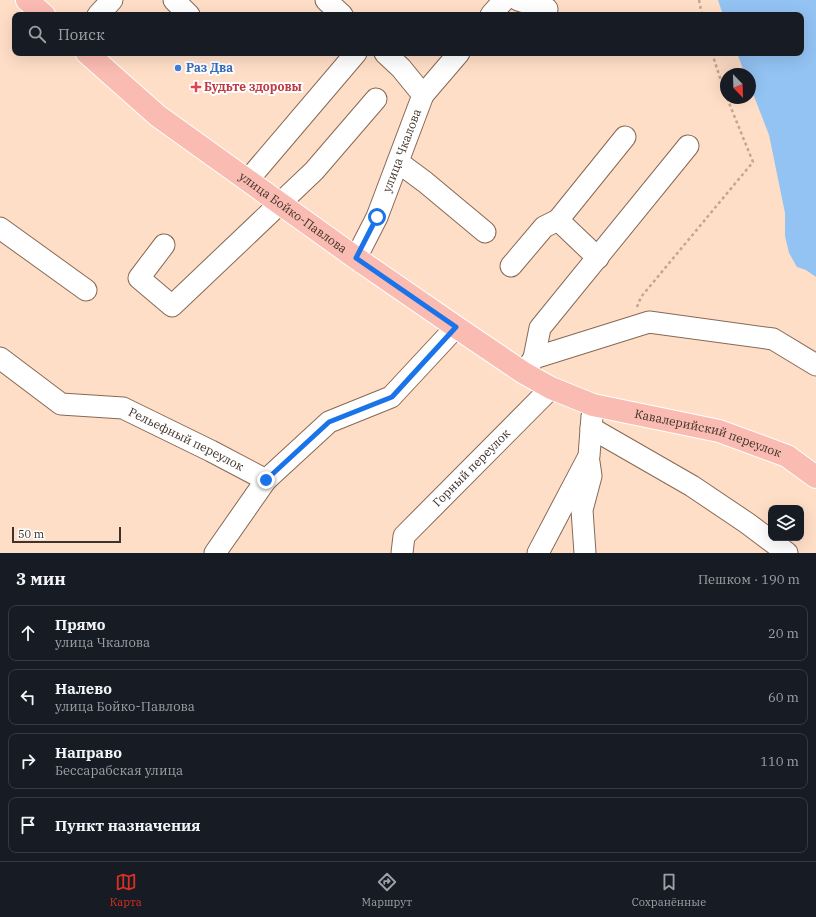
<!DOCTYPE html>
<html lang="ru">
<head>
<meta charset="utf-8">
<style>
	body { margin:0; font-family:"IBM Plex Serif",serif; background:#242831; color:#f1f3f6 }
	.controls { position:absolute; right:12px; bottom:12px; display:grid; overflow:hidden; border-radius:8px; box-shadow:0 4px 16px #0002 }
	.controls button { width:36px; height:36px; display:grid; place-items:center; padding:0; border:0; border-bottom:1px solid #363941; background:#171b24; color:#f1f3f6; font:20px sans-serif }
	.compass { position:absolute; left:720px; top:68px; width:36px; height:36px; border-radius:50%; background:#171b24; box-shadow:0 4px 16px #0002; rotate:157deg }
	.scale { position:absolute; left:12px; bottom:10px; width:109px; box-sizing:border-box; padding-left:4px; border:2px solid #3f3229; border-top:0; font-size:11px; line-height:14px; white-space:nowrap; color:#3f3229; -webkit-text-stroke:3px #fff; paint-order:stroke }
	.stop { position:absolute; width:12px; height:12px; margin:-9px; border:3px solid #1a73e8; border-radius:50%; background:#fff }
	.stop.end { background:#1a73e8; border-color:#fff; box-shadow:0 1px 4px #0008 }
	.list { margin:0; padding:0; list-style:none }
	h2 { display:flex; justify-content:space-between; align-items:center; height:52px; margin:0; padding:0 16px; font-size:17px }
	h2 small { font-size:13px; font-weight:400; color:#9ea1a6 }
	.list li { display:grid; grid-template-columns:26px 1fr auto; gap:12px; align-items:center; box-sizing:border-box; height:56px; margin:0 8px 8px; padding:0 8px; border:1px solid #363941; border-radius:8px }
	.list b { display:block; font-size:15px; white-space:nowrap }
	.list p { margin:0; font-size:13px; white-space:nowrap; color:#9ea1a6 }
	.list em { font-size:13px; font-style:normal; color:#9ea1a6 }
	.icon { flex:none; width:22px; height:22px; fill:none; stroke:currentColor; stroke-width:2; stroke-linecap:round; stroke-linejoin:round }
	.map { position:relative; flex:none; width:816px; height:553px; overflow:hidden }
	.search { position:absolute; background:#171b24; box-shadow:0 4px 16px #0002; left:12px; right:12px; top:12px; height:44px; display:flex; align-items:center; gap:10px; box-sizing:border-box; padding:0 14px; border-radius:8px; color:#9ea1a6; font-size:15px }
	.sheet { height:308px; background:#171b24 }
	nav { display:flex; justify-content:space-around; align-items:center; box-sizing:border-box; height:56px; border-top:1px solid #363941; background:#171b24; font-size:11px; color:#9ea1a6 }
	nav a { display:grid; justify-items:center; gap:2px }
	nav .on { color:#d93025 }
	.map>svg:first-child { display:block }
	.water { fill:#93c3f3 }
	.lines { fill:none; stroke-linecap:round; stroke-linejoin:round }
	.minor-casing { stroke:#866955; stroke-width:23 }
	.major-casing { stroke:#fff; stroke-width:24 }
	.path { stroke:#c0a693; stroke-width:2.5; stroke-dasharray:3 3; stroke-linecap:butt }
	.minor { stroke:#fff; stroke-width:21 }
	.major { stroke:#fabbb2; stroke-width:22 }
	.route { stroke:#1a73e8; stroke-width:5 }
	.shop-dot { fill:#3f7fe0; stroke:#fff; stroke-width:1.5 }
	.health-dot { fill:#e0444e; stroke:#fff; stroke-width:1.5 }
	.labels { text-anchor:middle; stroke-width:4; stroke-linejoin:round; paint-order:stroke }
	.shop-label { font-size:12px; font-weight:bold; fill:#366cbe; stroke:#fff; text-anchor:start }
	.health-label { font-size:12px; font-weight:bold; fill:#be3a42; stroke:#fff; text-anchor:start }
	.street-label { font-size:12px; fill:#3f3229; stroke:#fff }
</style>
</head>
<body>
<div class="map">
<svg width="816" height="553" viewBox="0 0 816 553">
	<rect width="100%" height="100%" fill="#ffdec7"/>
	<!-- water -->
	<path class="water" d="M718 0H816V277L806 270 797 267 789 253 785 236V213L769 135 750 86V74H745L737 53H801V15H723Z"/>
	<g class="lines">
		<defs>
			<g id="minor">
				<path d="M174 0 189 15"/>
				<path d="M326 0 342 15"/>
				<path d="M518 0 547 9"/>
				<path d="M98 15 112 0"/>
				<path d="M491 15 504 0"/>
				<path d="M423 95 459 53"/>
				<path d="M398 162 425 182 485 232"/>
				<path d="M248 180 356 53"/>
				<path d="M0 228 86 290"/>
				<path d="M164 245 139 278 172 306 314 171 376 99"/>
				<path id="s1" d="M356 258 377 217 423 95 401 68 385 53"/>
				<path d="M598 258 558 220 625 137"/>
				<path d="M511 266 544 227 558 220"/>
				<path id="s2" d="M0 358 61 404 123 408 211 451 266 480"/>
				<path d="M534 358 540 328 688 146"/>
				<path d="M524 373 534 358 649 322 773 339 816 365"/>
				<path d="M591 428 692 486 747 523 787 553"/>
				<path d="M215 553 266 480 329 422 391 397 456 327"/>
				<path id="s3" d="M402 553 404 536 551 388"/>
				<path d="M538 553 589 456 592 416"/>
				<path d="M585 553 582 510 591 476 589 462"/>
			</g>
			<g id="major">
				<path d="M27 0 44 15"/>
				<path id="s4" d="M87 53 158 116 356 258 456 327 524 373 551 388 593 405 719 431 787 456 816 477"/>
			</g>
		</defs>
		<!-- minor casing -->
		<use href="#minor" class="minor-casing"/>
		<!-- major casing -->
		<use href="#major" class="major-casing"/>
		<!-- path -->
		<path class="path" d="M699 0 702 15
			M712 53 726 96
			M637 307 641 297 753 162 727 98"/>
		<!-- minor -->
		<use href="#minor" class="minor"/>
		<!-- major -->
		<use href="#major" class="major"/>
	</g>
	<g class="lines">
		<!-- route -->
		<path class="route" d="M266 480 329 422 392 397 456 327 356 258 377 217"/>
	</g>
	<!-- markers -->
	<circle class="shop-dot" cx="178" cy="68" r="4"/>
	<path class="health-dot" d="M194 81h4v4h4v4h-4v4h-4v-4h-4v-4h4z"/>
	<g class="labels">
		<!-- shop labels -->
		<g class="shop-label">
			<text x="186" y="72">Раз Два</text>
		</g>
		<!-- health labels -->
		<g class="health-label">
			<text x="204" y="91">Будьте здоровы</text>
		</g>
		<!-- street labels -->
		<g class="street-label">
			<text dy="4" stroke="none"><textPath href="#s1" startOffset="117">улица Чкалова</textPath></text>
			<text dy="4" stroke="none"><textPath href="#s4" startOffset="261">улица Бойко-Павлова</textPath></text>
			<text dy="4" stroke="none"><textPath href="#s4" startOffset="737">Кавалерийский переулок</textPath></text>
			<text dy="4" stroke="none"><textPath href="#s2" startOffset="209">Рельефный переулок</textPath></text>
			<text dy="4" stroke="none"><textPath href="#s3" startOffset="113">Горный переулок</textPath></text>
		</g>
	</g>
</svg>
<div class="controls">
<button><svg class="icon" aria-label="layers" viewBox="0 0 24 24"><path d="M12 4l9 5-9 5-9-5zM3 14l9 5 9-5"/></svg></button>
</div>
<svg class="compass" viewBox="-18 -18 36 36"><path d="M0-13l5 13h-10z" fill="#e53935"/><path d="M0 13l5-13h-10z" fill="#9ea1a6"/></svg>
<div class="scale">50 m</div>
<div class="stop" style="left:377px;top:217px"></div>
<div class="stop end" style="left:266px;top:480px"></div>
<div class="search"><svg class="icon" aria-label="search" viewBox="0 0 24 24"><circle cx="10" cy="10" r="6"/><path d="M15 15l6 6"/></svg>Поиск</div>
</div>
<section class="sheet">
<h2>3 мин<small>Пешком · 190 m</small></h2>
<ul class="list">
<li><svg class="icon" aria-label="ahead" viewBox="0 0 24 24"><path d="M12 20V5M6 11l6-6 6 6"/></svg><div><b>Прямо</b><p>улица Чкалова</p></div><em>20 m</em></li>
<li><svg class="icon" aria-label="left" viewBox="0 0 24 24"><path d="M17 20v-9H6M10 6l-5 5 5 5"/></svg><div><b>Налево</b><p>улица Бойко-Павлова</p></div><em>60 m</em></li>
<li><svg class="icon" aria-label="right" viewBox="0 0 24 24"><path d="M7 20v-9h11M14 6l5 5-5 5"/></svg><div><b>Направо</b><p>Бессарабская улица</p></div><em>110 m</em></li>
<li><svg class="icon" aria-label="arrive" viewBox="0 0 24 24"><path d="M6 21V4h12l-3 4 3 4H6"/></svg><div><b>Пункт назначения</b></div></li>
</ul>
</section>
<nav>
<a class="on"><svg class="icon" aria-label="map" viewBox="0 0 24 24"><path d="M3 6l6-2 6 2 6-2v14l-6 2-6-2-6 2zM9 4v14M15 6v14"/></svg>Карта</a>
<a><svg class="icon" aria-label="directions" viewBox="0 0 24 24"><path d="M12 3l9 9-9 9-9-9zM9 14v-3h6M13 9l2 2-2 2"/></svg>Маршрут</a>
<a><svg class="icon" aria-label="saved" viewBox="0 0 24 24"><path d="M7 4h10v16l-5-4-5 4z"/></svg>Сохранённые</a>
</nav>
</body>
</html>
